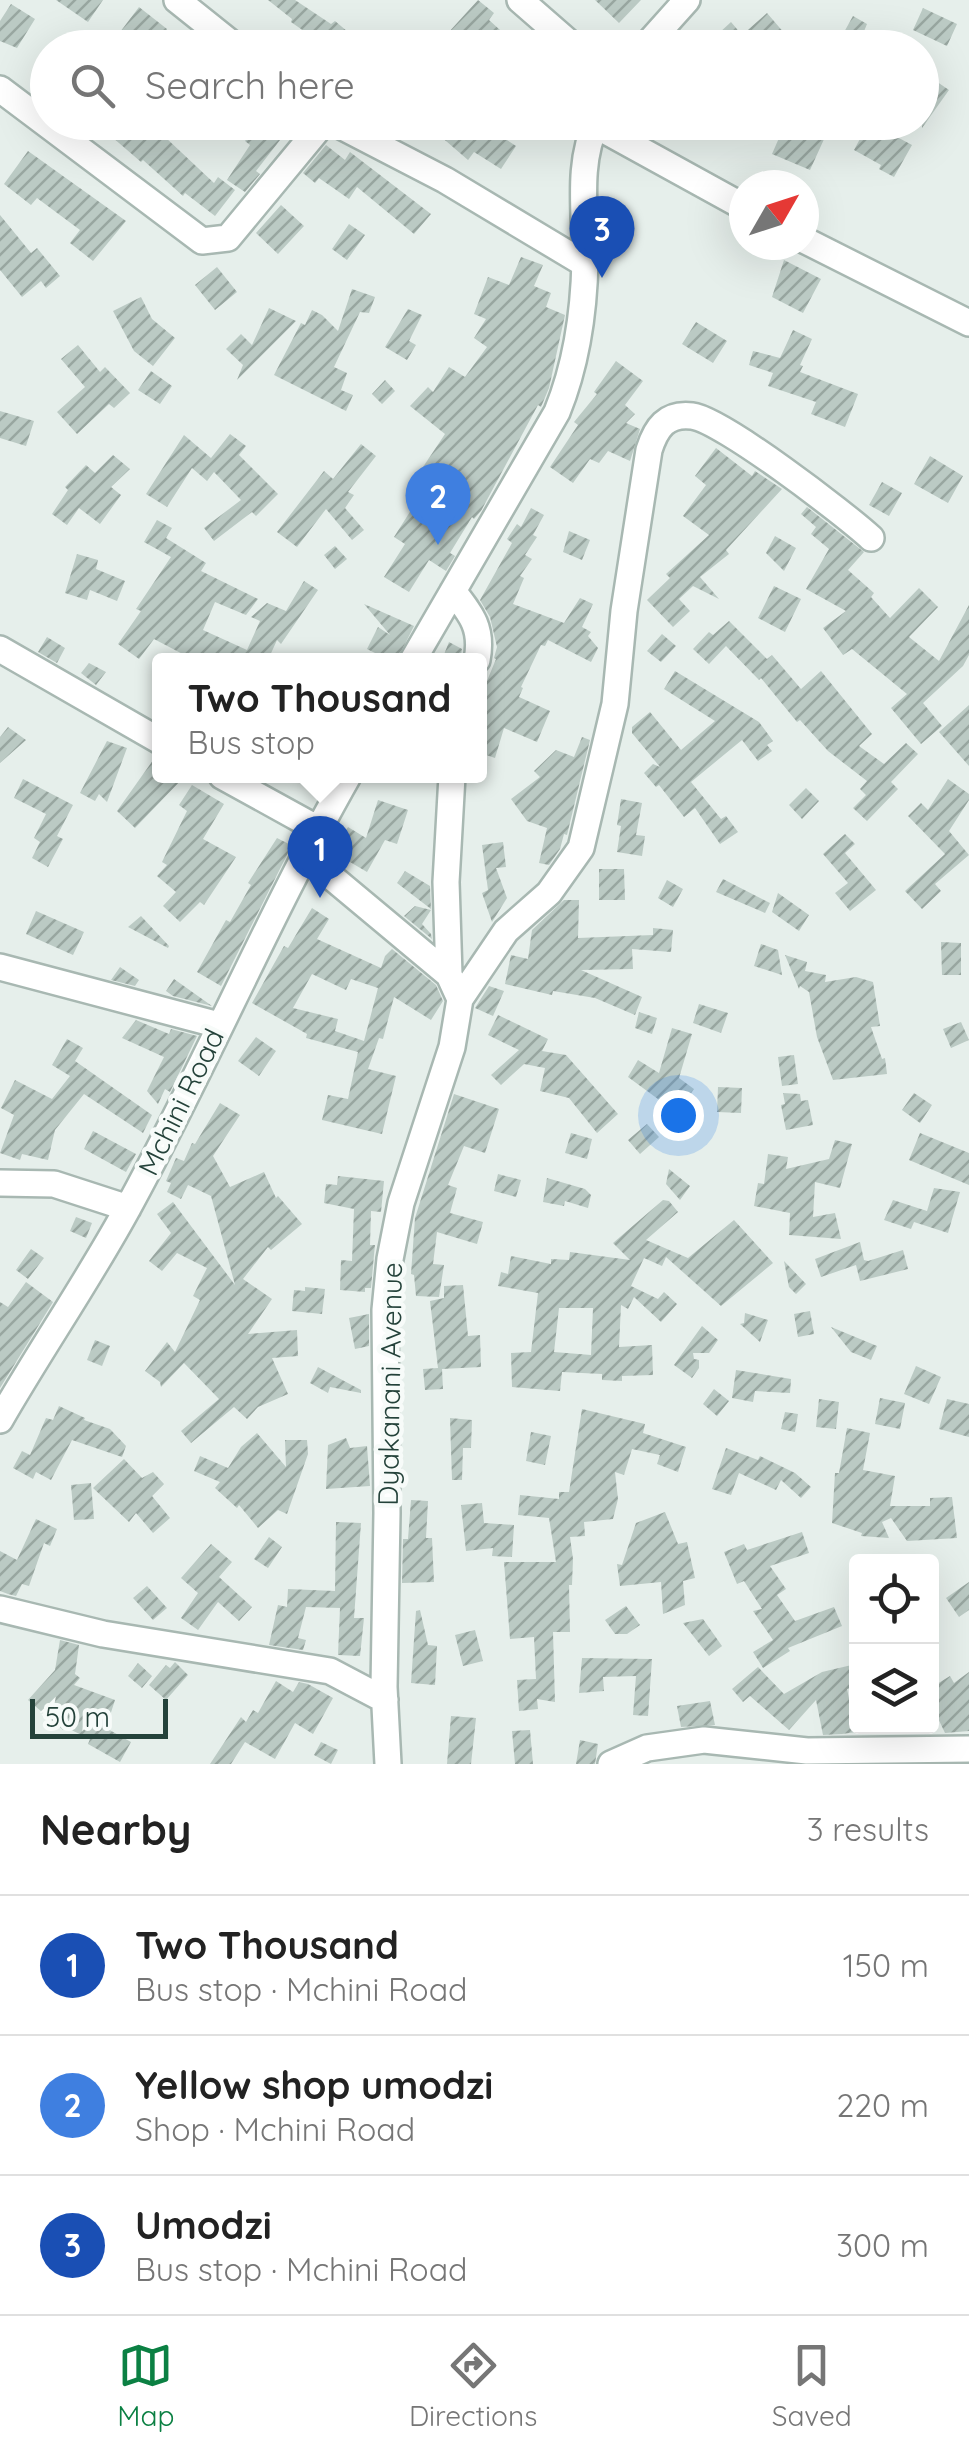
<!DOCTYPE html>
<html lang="en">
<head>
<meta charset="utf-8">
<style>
	body { margin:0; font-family:Quicksand,sans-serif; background:#f6f6f6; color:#222 }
	.controls { position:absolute; right:30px; bottom:30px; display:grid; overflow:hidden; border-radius:10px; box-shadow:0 10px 40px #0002 }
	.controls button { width:90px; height:90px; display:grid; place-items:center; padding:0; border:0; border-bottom:2px solid #e0e0e0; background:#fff; color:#222; font:50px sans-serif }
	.compass { position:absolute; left:729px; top:170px; width:90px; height:90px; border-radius:50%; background:#fff; box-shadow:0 10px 40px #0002; rotate:51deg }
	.scale { position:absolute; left:30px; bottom:25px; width:138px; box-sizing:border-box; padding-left:10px; border:5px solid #24423a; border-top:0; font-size:28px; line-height:35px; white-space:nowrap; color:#24423a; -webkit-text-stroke:8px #f7fbf9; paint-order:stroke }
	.you { position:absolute; left:678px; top:1115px; width:35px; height:35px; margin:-25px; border:8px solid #fff; border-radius:50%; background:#1a73e8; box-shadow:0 0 0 15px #1a73e833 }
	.badge { display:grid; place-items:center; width:65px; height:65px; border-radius:50%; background:#0b8043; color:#fff; font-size:32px; font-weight:700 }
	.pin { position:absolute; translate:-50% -82px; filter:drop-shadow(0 2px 5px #0008) }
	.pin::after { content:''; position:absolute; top:52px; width:35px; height:30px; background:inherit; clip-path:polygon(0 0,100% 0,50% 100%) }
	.popup { position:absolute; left:152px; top:653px; width:335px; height:130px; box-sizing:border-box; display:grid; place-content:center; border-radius:10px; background:#fff; filter:drop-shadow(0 2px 8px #0005); font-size:32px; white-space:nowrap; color:#767676 }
	.popup b { font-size:38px; color:#222 }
	.popup::after { content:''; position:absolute; left:50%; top:100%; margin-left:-20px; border:20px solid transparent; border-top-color:#fff }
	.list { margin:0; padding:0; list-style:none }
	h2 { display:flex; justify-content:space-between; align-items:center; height:130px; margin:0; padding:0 40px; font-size:42px }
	h2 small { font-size:32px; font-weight:400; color:#767676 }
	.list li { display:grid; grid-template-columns:65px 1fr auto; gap:30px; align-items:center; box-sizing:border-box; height:140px; padding:0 40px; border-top:2px solid #e0e0e0 }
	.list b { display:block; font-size:38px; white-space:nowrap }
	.list p { margin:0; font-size:32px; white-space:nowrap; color:#767676 }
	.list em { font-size:32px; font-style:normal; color:#767676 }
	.icon { flex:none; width:55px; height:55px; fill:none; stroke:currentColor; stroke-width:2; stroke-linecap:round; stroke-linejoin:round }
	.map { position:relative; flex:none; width:969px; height:1764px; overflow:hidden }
	.search { position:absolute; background:#fff; box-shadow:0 10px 40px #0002; left:30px; right:30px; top:30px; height:110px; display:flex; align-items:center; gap:25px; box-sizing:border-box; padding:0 35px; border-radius:55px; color:#767676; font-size:38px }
	.sheet { height:550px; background:#fff }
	nav { display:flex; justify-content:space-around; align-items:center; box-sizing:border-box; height:140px; border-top:2px solid #e0e0e0; background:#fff; font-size:28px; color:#767676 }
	nav a { display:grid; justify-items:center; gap:5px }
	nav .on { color:#0b8043 }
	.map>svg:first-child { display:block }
	.building { fill:url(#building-hatch); fill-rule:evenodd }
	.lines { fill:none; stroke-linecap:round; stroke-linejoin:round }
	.minor-casing { stroke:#a8b8b2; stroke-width:30 }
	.minor { stroke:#fff; stroke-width:25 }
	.labels { text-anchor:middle; stroke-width:9; stroke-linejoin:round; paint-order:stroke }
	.street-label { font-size:28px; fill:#24423a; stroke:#f7fbf9 }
</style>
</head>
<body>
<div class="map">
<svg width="969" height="1764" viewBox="0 0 969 1764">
	<defs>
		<pattern id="building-hatch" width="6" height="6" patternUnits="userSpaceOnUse" patternTransform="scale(2.5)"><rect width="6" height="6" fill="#bbcac4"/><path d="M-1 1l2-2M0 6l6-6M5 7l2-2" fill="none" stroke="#98a6a0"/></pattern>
	</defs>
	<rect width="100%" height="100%" fill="#e6efeb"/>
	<!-- building -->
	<path class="building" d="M56 0H103L88 22Z
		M268 0H295L331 24 335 21 367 48H328L291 22 292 19Z
		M478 0 494 13 489 20 520 48H463L448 33Z
		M595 0H641L619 23Z
		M11 4 35 19 17 48 0 41V21Z
		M139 7 167 29 153 48H108Z
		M923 8 957 24 947 46 913 30Z
		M767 13 797 48H776L767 37 754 48H703L731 22 742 35Z
		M853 16 867 24 860 41 874 48H826L834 30 843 34Z
		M927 75 949 90 922 128V84Z
		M125 122H149L214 183 218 177 235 190 215 216 185 193 183 196 143 160 141 162 112 137Z
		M237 122H294L256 171 260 174 245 192 227 180 250 145 245 141 251 133Z
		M424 122H471L494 140 498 134 516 146 501 169 474 152 468 160Z
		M786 122 825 137 810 170 772 154Z
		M869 122 912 145 894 177 879 169 881 165 854 150Z
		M326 145 345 160 350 152 431 214 414 234 357 187 349 199 319 178 315 183 303 173Z
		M28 151 126 221 93 261 70 243 80 230 37 198 31 205 4 184Z
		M281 205 304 226 278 254 256 233Z
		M0 215 31 253 37 248 60 276 46 288 41 281 22 297 0 270Z
		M349 224 365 235 347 260 332 249Z
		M521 257 543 265 534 286 551 293 546 307 565 315 549 388 541 407 538 405 481 511 474 519 472 517 450 553 455 556 446 571 429 560 409 592 384 577 405 544 394 537 420 496 425 499 441 475 436 471 441 463 419 482 415 479 445 434 410 406 428 387 433 392 449 367 465 377 487 347 474 338 486 319 474 314 488 277 509 285Z
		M784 260 821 279 803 313 772 297Z
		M217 267 237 292 215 310 195 285Z
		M352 289 375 297 369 313 360 312 334 367 347 373 341 390 353 395 346 411 274 375 301 323 305 325 312 310 322 315 338 331Z
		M141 297 152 319 175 338 153 366 134 351 113 311Z
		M269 308 296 321 237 380 243 365 226 349 241 334 252 345Z
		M408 309 422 315 409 341 416 345 407 360 385 347Z
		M696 322 727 341 713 363 682 344Z
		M793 330 812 339 800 365 803 366 800 372 858 394 845 427 811 414 816 402 768 386 773 373 749 365 753 351 780 358Z
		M78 345 100 372 105 367 130 393 114 408 109 404 77 434 57 412 85 387 61 359Z
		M616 361 643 381 625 405 635 414 626 423 640 429 631 458 630 461 608 451 599 463 590 459 573 483 550 467 578 425 574 422 597 394 594 392Z
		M151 371 172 386 160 404 138 390Z
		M385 380 395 391 382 404 372 394Z
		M0 411 34 421 26 446 0 438Z
		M230 434 246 446 239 455 278 494 256 516 252 512 214 541 204 528 241 500 214 472 207 481 192 468 167 507 146 494 184 435 211 458Z
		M361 444 376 456 348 492 354 495 345 508 364 530 352 540 326 509 297 547 277 532 324 471 333 479Z
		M716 448 752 476 755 471 782 489 726 550 729 554 700 577 719 599 693 586 679 599 690 611 673 627 647 600 670 578 666 574 709 535 683 516 706 485 695 476Z
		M113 455 130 469 111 487 121 495 100 524 79 508 67 525 52 514 68 490 65 487 86 465 95 473Z
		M930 456 963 476 948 503 914 484Z
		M882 482 902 493 889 516 869 505Z
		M807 507 864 552 848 570 874 593 871 597 890 618 919 588 938 607 909 637 939 661 969 605V655L963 666 923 703 942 726 921 744 891 708 907 694 852 649 843 655 823 628 846 611 806 589 829 549 811 534 816 527 801 514Z
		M531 508 544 515 533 535 537 537 525 555 532 559 520 576 524 578 513 604 564 623 580 598 593 604 582 627 591 632 588 636 598 648 591 662 548 640 545 646 541 645 521 687 523 688 519 697 550 711 537 742 504 728 495 758 480 753V722L485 704 480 698 496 659 494 658 497 647 490 617 480 600 512 543 507 539 517 524 521 527Z
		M157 520 172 528 166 538 206 563 201 571 258 599 246 615 215 602 203 630 247 650 260 621 251 617 267 603 286 611 304 581 318 590 281 644 277 640 268 660H194L154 639 139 659 118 644 141 611 136 609 171 557 144 542Z
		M569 531 590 540 582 560 563 552Z
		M775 536 796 548 784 571 766 553Z
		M335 546 347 559 335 569 324 555Z
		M77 554 98 560 96 569 125 581 117 601 90 590 87 600 65 593Z
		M774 586 801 599 785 632 758 618Z
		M364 604 414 626 397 660H389L367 649 378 627 390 635Z
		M729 621 767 659 772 655 801 689 821 671 872 734 859 746 884 764 906 743 918 754 891 782 898 789 867 821 853 808 866 795 860 789 867 781 828 751 800 720 797 722 761 678 759 680 726 646 709 664 693 649 709 632 713 635Z
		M662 634 676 646 661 662 647 651Z
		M47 637 65 648 57 663 38 652Z
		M449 642 462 649 460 660 443 657Z
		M89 663 106 672 96 685 81 673Z
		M675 671 759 722 773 741 767 745 772 751 758 761 742 740 691 782 721 819 726 816 738 832 720 844 695 808 684 817 659 785 656 787 644 773 653 764 660 767 632 733V727L650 712 681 750 715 721 664 689Z
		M969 705V766L939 732Z
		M8 727 26 740 0 763V737Z
		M582 737 590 740 567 835 564 834 560 849 549 865 539 863 547 828 527 821 511 799 540 777 534 771 556 750 574 757Z
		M107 741 127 748 107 802 99 794 95 801 80 793Z
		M156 756 160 757V776H185L135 828 117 811Z
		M23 779 73 805 57 836 63 839 48 867 32 858 40 842 34 838 46 814 14 798Z
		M948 779 969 794V800L949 831 969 855 935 884 941 891 922 909 905 891 945 854 908 816 921 803 928 810Z
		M192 785 224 804 203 839 236 857 204 905 200 902 180 922 163 906 176 892 157 876 167 865 162 862 187 811 179 805Z
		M806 788 819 801 802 819 789 805Z
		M621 799 642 803 636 835 645 836 642 856 617 852 621 826 617 825Z
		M378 800 408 810 397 844 385 840 367 872 333 852 348 827 366 838Z
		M845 834 855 844 845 853 876 890 850 911 835 893 848 883 823 854Z
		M277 838 291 845 288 853 221 986 197 972 226 920 230 922 251 885 248 883Z
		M503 842 506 867 496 868 507 898 492 922 482 893 488 890 482 845Z
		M599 869H624L625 900H599Z
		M405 871 430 886 431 909 397 883Z
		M723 879 770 903 765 913 716 892Z
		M667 880 683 889 673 907 658 898Z
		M778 893 809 915 799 931 772 912Z
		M564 900H579L578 938 653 935V928L673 930 671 952 632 949 633 969 581 970 642 997 635 1015 595 998 553 991 552 995 505 984 511 955 528 959 532 930Z
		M415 906 431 910 422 924 431 934 432 939 404 916Z
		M312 908 329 919 317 939 381 968 385 956 392 949 436 985 443 1001 431 1020 394 997 383 1039 379 1038 368 1069 396 1076 382 1134 322 1120 328 1095 348 1099 358 1052 306 1038 307 1034 252 1003 284 946 288 948ZM312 974 346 990 351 979 378 988 364 1041 335 1031 338 1019 293 1008Z
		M36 911 84 932 73 955 26 934Z
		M141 916 169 946 168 948 128 927Z
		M941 942 961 943V975H942Z
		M761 944 778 950 782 975 754 966Z
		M785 955 807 962 805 971 826 975 825 982 856 977 873 982 880 1026 871 1027 882 1059 885 1058 887 1074 833 1080 817 1037 809 992 800 986 799 989Z
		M120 967 139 980 135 986 111 980Z
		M174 979 212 1006 173 996 166 991Z
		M489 986 504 991 493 1016 475 1008Z
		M699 1004 728 1013 721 1033 693 1023Z
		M639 1012 657 1018 652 1034 635 1028Z
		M498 1015 548 1039 542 1051 566 1055 618 1114 597 1133 569 1098 540 1091 545 1068 524 1064 501 1085 491 1075 519 1050 488 1035Z
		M136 1020 169 1034 171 1029 197 1036 170 1092 165 1089 158 1104 147 1091 164 1057 122 1038Z
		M961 1022 969 1040 951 1048 943 1029Z
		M672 1028 692 1034 679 1078 694 1089 677 1113 628 1077 638 1060 659 1073Z
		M256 1037 276 1051 259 1076 238 1061Z
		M67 1039 83 1048 75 1061 152 1115 143 1133 84 1094 55 1130 48 1160 22 1154 20 1160 0 1153 14 1115 1 1108 15 1080 52 1099 70 1076 52 1065Z
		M794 1055 798 1084 782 1086 778 1057Z
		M718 1087 742 1088 741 1113 717 1112Z
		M783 1093 800 1094 801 1101 808 1100 813 1125 786 1130 781 1105 785 1104Z
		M914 1093 932 1105 920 1123 902 1110Z
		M454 1094 499 1109 485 1153 464 1146 448 1185 457 1188 450 1213 483 1222 477 1244 437 1232 433 1264 444 1265 439 1297 416 1296 414 1275 411 1274 415 1218Z
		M220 1103 240 1115 213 1156 230 1187 264 1172 276 1198 278 1196 302 1224 271 1250 268 1247 243 1279 272 1299 248 1334 297 1330 298 1356 272 1358 288 1394 258 1407 247 1419 234 1407 191 1443 181 1431 219 1399 184 1363 161 1387 160 1382 145 1371 167 1342 175 1352 200 1300 193 1296 207 1268 177 1253 162 1271 149 1261 171 1233 157 1214 173 1202 235 1285 211 1196 188 1185 181 1199 167 1192 171 1183 166 1181 176 1158 184 1161 192 1143 195 1144Z
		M647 1124 659 1137 640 1154 628 1140Z
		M93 1131 136 1154 126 1172 84 1149Z
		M571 1133 592 1139 587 1159 565 1153Z
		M920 1133 969 1153V1185L909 1160Z
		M835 1140 852 1144 840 1188 815 1182 813 1217 835 1213 841 1239 789 1235 790 1213 754 1206 758 1183 764 1184 768 1154 788 1157 786 1169 829 1159Z
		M669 1169 690 1186 680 1200 666 1184Z
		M498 1174 521 1180 516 1197 494 1191Z
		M338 1176 384 1181 381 1212 371 1211 370 1245H375L374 1255 371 1288H365V1292L340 1290 341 1260 352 1261 354 1209 324 1203 326 1184 337 1185Z
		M547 1178 585 1189 591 1195 588 1208 565 1201 564 1206 543 1202Z
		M934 1188 960 1192 948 1233 914 1222 911 1229 884 1220 893 1200 927 1211Z
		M663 1200 669 1201 678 1212 646 1240 688 1258 734 1220 773 1263 721 1306 666 1257 662 1266 644 1258 631 1286 658 1299 664 1292 677 1304 661 1322 634 1297 628 1309 621 1305 619 1347 652 1345 653 1375 622 1376V1381L602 1380V1374L562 1372 560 1391 512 1387 511 1353 531 1352 538 1293 498 1286 501 1272 508 1274 511 1256 551 1264V1259L569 1260 570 1252 630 1260 613 1243ZM559 1308H593L591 1355 554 1352Z
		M76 1217 92 1223 86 1238 70 1231Z
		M860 1242 864 1260 868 1261 903 1250 908 1269 860 1281 856 1265 821 1277 815 1259Z
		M31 1249 44 1258 28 1279 16 1270Z
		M784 1261 806 1284 796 1294 789 1287Z
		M26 1282 53 1302 0 1388V1302L8 1307Z
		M463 1285 468 1336 480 1335 481 1367 442 1369 443 1389 425 1390 423 1369 438 1368 430 1301 444 1298V1286Z
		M305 1287 325 1289 322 1314 292 1311 294 1290 305 1291Z
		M810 1311 814 1334 798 1337 794 1314Z
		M745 1313 768 1320 760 1342 740 1324 744 1323Z
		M369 1314V1346L355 1349 349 1318Z
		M702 1326 718 1340 709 1353H693L694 1359 699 1360V1368L692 1378 674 1365Z
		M831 1327 877 1346 871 1360 851 1352Z
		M95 1340 110 1346 102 1366 87 1360Z
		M916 1366 941 1377 929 1404 904 1394Z
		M318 1367 361 1390V1393L330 1387 328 1393 310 1383Z
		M736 1370 791 1379 790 1393 755 1391 753 1402 732 1398Z
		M714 1389 729 1401 717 1416 703 1404Z
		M880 1398 905 1403 900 1429 875 1424Z
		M819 1399 839 1402 836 1429 816 1427Z
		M947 1399 969 1404V1437L939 1429Z
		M59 1406 85 1418 84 1420 110 1429 126 1446 122 1457 72 1440 51 1480 36 1472 33 1479 13 1468 22 1451 30 1455 46 1418 53 1420Z
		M582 1409 645 1424 643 1433 686 1447 678 1472 657 1464 660 1455 632 1449 624 1475 615 1472 618 1499 613 1519 584 1522 585 1536 570 1537 573 1559 572 1585H569L570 1632H553L555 1702 537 1699 538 1709 519 1711 517 1680 536 1679 534 1637 510 1639 504 1562H556L549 1518 518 1515 520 1495 559 1499V1492H569Z
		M785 1412 798 1414 795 1432 781 1429Z
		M450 1418 472 1420 471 1448H463L462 1480H452Z
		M847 1428 870 1433 863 1470 895 1476 890 1506H930V1498L952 1497 957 1538 907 1541 891 1518 882 1522 889 1538 861 1536 862 1533 832 1523 835 1473H839Z
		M531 1432 551 1436 545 1465 526 1461Z
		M257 1433 286 1467 285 1440H307L308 1454 287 1514 278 1510 258 1528 239 1505 237 1508 215 1488 220 1482 194 1471 200 1456 228 1468 241 1447Z
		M346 1438 350 1448 367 1446 370 1486 326 1489 328 1445Z
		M726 1448 758 1460 760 1456 795 1473 811 1487 801 1498 781 1480 776 1490 739 1473 731 1495 712 1489Z
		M124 1459 142 1478 153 1472 164 1484 152 1496 170 1518 153 1533 136 1513 129 1522 93 1488Z
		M91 1483 94 1519 74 1520 71 1485Z
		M411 1500 428 1501 426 1538H432L434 1582 402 1583 403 1539H408Z
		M482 1503 484 1523 514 1525 512 1557 492 1556 493 1548 466 1551 461 1505Z
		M665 1512 678 1544 687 1542 695 1578 683 1581 685 1605 663 1614 661 1582 620 1586 617 1564 622 1565 636 1523Z
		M36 1519 57 1529 50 1546 44 1543 29 1586 22 1584 16 1596 8 1594 0 1591V1551L17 1560Z
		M336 1522 361 1523 354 1618H364L360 1656 338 1655 340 1608 306 1607 298 1638 306 1640 303 1650 269 1645 278 1605 287 1607 288 1589 335 1591Z
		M802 1532 809 1553 770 1566 786 1589 777 1595 795 1621 834 1607 842 1626 788 1648 790 1651 763 1668 753 1652 773 1640 753 1611 762 1609 744 1581 737 1584 724 1552 744 1544 747 1550Z
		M269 1537 282 1547 268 1568 254 1559Z
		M211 1544 232 1562 219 1577 252 1607 239 1621 218 1602 198 1630 181 1618 198 1593 181 1578Z
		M969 1582V1610L959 1617 946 1598Z
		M147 1586 167 1608 153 1620 133 1598Z
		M626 1606 640 1625 627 1634H615L605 1620Z
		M420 1610 428 1645 437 1646 435 1685 411 1683 416 1611Z
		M703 1619 722 1646 709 1656 683 1623Z
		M475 1630 483 1661 463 1666 455 1635Z
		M60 1640 79 1645 75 1674 80 1678 74 1685 115 1700 106 1728 131 1742 120 1762 88 1744 90 1739 65 1727 63 1730 28 1700 55 1670Z
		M582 1658 652 1659 648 1716 633 1715 636 1676 603 1677 604 1691 579 1693Z
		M175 1662 188 1675 166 1700 149 1685 166 1665 170 1668Z
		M138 1663 152 1676 142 1688 128 1676Z
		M856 1664V1687L847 1689 856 1732 842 1734 823 1735 816 1700 789 1730 750 1696 743 1702 732 1689 758 1667 784 1694 822 1672Z
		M969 1672V1731L945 1733 935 1712 932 1714V1687L950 1676 954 1683Z
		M276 1681 293 1692 299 1682 308 1684 333 1698 313 1734 295 1723 275 1759 245 1742 231 1764H210L241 1717 246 1722 253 1710 258 1713Z
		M710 1701 715 1725 681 1727 677 1706Z
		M451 1716 476 1718 471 1764H447Z
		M530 1730 533 1764H515L512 1731Z
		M580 1740 598 1744 595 1764H576Z
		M321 1742 338 1750 331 1764 314 1755Z"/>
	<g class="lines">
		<defs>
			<path id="minor" d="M177 0 237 48
				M520 0 575 48
				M644 48 687 0
				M0 89 202 241 228 238 324 122
				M333 122 445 180 585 264
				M595 125 744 207
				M804 240 969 323
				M453 591C472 615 483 629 477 660
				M0 649 160 741
				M413 660 557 412C577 363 584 313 585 260 586 216 576 163 597 122
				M222 776 318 829
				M304 854 449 975
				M0 967 219 1025
				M460 999 506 931 549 893 581 848 615 704 624 611 649 450C656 428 666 413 692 416 721 419 845 514 871 538
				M0 1183 54 1184 128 1208
				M0 1420C42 1347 90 1278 130 1204 207 1063 269 915 348 776
				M0 1609 103 1634 330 1671 385 1700
				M388 1764 384 1687 387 1513 385 1310 390 1259 401 1203 452 1047 460 999 449 975 446 882 452 776
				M611 1764 647 1748 704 1740 807 1751 969 1749"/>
		</defs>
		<!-- minor casing -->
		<use href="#minor" class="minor-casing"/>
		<!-- minor -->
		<use href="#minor" class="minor"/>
	</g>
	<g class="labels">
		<!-- street labels -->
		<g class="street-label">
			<text transform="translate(181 1102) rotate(-64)" y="10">Mchini Road</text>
			<text transform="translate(390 1384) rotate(-89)" y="10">Dyakanani Avenue</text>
		</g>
	</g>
</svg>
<div class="controls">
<button><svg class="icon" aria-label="locate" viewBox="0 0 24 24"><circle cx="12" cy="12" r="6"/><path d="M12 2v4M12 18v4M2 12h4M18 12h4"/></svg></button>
<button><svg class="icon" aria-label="layers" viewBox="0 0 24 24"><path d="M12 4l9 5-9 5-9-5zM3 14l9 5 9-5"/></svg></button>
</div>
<svg class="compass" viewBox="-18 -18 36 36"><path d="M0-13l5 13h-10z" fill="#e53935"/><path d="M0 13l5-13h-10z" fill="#767676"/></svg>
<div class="scale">50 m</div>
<div class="you"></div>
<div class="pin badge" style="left:320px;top:898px;background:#1a4fb4">1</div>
<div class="popup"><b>Two Thousand</b>Bus stop</div>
<div class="pin badge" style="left:438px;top:545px;background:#3f7fe0">2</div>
<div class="pin badge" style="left:602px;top:278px;background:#1a4fb4">3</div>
<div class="search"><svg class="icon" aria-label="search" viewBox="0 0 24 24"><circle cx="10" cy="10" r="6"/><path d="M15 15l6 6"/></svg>Search here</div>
</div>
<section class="sheet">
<h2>Nearby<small>3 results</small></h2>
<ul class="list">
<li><span class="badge" style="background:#1a4fb4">1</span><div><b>Two Thousand</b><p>Bus stop · Mchini Road</p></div><em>150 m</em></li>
<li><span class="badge" style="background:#3f7fe0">2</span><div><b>Yellow shop umodzi</b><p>Shop · Mchini Road</p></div><em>220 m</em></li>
<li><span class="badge" style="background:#1a4fb4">3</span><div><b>Umodzi</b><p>Bus stop · Mchini Road</p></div><em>300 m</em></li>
</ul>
</section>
<nav>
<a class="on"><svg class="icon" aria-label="map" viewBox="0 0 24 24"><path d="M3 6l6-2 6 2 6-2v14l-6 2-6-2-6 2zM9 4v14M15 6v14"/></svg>Map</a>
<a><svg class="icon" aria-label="directions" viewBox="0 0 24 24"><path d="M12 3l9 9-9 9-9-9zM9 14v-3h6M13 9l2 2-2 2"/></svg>Directions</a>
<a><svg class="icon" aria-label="saved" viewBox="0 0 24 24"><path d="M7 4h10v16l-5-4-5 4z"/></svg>Saved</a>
</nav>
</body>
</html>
